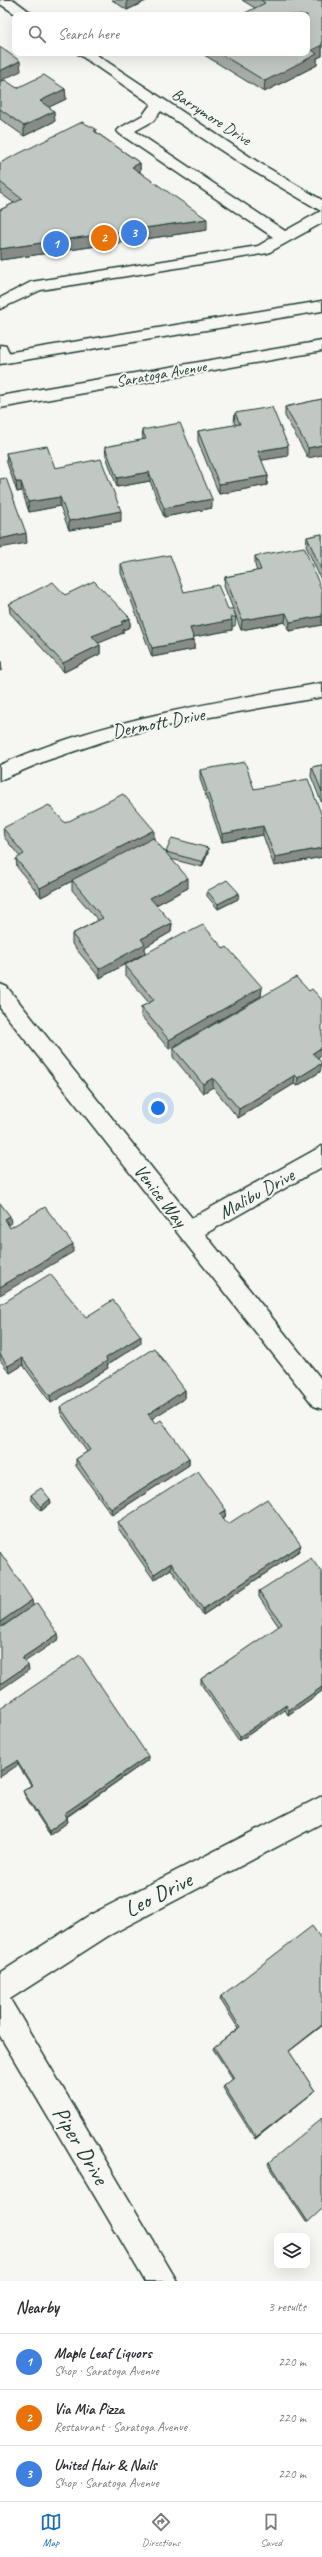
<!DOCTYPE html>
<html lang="en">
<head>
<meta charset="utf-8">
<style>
	body { margin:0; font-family:Caveat,sans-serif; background:#f7f7f7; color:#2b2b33 }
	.controls { position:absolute; right:12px; bottom:12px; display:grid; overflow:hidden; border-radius:8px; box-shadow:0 4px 16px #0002 }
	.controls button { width:36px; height:36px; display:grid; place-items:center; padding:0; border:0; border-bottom:1px solid #e1e1e2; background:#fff; color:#2b2b33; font:20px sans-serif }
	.you { position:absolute; left:158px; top:1108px; width:14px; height:14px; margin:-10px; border:3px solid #fff; border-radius:50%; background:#1a73e8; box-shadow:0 0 0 6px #1a73e833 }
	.badge { display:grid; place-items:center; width:26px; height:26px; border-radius:50%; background:#1f6fb2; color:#fff; font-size:13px; font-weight:700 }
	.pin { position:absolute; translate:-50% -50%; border:2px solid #fff; box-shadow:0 1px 4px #0006 }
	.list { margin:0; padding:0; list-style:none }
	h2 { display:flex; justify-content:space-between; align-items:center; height:52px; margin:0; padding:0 16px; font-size:17px }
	h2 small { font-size:13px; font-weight:400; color:#7c7c81 }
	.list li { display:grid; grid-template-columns:26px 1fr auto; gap:12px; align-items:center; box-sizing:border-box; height:56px; padding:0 16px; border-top:1px solid #e1e1e2 }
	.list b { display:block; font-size:15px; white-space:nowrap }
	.list p { margin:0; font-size:13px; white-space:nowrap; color:#7c7c81 }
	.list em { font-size:13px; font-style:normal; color:#7c7c81 }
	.icon { flex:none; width:22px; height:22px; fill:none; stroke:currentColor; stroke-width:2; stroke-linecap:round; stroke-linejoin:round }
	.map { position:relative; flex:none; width:322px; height:2281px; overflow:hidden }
	.search { position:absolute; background:#fff; box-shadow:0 4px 16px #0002; left:12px; right:12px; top:12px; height:44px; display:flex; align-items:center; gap:10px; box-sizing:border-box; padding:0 14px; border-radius:8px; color:#7c7c81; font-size:15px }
	.sheet { height:220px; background:#fff }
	nav { display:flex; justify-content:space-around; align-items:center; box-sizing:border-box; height:56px; border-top:1px solid #e1e1e2; background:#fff; font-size:11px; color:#7c7c81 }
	nav a { display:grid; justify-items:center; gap:2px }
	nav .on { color:#1f6fb2 }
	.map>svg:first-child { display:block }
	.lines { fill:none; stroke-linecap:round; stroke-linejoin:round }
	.minor-casing { stroke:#1f3d34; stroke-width:3 }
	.major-casing { stroke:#1f3d34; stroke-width:3 }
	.minor { fill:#f6f6f2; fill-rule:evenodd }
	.major { fill:#f6f6f2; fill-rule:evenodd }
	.wall { fill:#a6aca8; stroke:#1f3d34 }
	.shaded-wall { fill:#878c88; stroke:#1f3d34 }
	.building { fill:#c1c8c3; stroke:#1f3d34 }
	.labels { text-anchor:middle; stroke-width:4; stroke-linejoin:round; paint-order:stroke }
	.far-street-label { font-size:16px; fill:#1f3d34; stroke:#f6f6f2 }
	.street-label { font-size:19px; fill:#1f3d34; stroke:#f6f6f2 }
	.near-street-label { font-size:23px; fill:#1f3d34; stroke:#f6f6f2 }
</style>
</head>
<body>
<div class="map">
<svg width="322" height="2281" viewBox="0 0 322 2281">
	<rect width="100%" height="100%" fill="#f6f6f2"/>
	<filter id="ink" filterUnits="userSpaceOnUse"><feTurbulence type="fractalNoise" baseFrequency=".025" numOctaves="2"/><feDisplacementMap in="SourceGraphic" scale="8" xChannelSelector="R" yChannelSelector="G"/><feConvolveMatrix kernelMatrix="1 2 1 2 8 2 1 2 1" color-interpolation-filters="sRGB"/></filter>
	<g filter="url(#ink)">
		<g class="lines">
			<defs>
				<path id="minor" d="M0 0H14L34 15H17L0 4Z
					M77 53H94L258 162 322 200V223L268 253 41 290 0 309V298L31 282 258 246 273 237 120 134 117 131 120 128 143 115 151 104ZM161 111 248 168 321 211 285 231 135 131 153 121Z
					M0 345 6 346 12 358 10 362H0Z
					M322 683V697L199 719 117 737 45 761 0 780V765C103 719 212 703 322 683Z
					M0 984 7 987 192 1218 322 1146V1167L205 1234 322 1380V1409L314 1406 0 1008Z
					M322 1796V1823L108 1936 10 1999 177 2281H145L0 2036V1973L88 1916Z"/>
				<path id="major" d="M322 301V311L0 364V354Z
					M322 341V351L0 408V396Z"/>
			</defs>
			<!-- minor casing -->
			<use href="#minor" class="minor-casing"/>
			<!-- major casing -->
			<use href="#major" class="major-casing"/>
			<!-- minor -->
			<use href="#minor" class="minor"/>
			<!-- major -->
			<use href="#major" class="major"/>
		</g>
		<!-- wall -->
		<path class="wall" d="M112 0H148L127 10Z
			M242 0H322V56L317 58V65L264 92 201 53H307L255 8Z
			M0 82 17 88 65 89 66 99 49 107 55 121 24 136 0 119Z
			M96 129 97 133 140 163V172L207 230 0 260V210L14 203 0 193V163Z
			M322 399 308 458 285 416V407Z
			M235 413 288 456 261 460 268 476 267 485 219 494 198 441V431L236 425 234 422Z
			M142 430 212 508 164 517 150 481 117 487 106 456 105 447 143 440Z
			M6 453 55 468 121 521 69 530 60 506 29 512 22 491 17 492 7 463Z
			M322 534V582L306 546 307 537Z
			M255 556 322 591V625L289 631 285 622 241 630 224 586 225 577 257 571 255 565Z
			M121 564 184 592 228 609 236 617 235 626H232V630L193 637 194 640V649L152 657 121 573Z
			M65 595 130 618V627L123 630V633L98 643 100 645V654L64 672 10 613 9 604Z
			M322 765V804L311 776 312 767Z
			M200 770 254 789 322 816V857L274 866 263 835 222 842 200 779Z
			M65 823 154 839 166 853V852L208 853 202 867 171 859 188 888 156 905 172 923 171 932 145 947V953L100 978 72 944V934L98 920 72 890V881L41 897 17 867 16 859 20 857 4 837 3 828Z
			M207 891 238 899 218 909 207 896Z
			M187 933 224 949 262 987 261 996 169 1049 141 1016V1007L149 1003 125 974V965Z
			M173 1048 322 1055 317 1058 320 1072 297 1086 294 1084 238 1118 213 1087 203 1093 173 1057Z
			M0 1305 86 1317 141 1343 107 1365 108 1368 51 1403 23 1365 10 1373 0 1360Z
			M185 1390V1398L152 1418 155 1424 189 1458V1465L112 1515 76 1466V1459L87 1452 61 1414 60 1407Z
			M31 1495 50 1499 51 1503 41 1511 31 1499Z
			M226 1510 225 1517 223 1518 228 1524 299 1551 203 1615 171 1569 154 1580 118 1528V1522Z
			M322 1573V1691L288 1715 285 1710 239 1741 201 1684V1679L279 1627 259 1597V1591Z
			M0 1709 148 1760 67 1817 68 1822 50 1835 25 1796 23 1791 31 1785 18 1765Z
			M221 1996 289 2052 315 2091 314 2092 255 2139 223 2088 224 2086 233 2079 213 2049 214 2047 238 2028 220 1999Z
			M269 2162 308 2222H306L268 2164Z"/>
		<!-- shaded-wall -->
		<path class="shaded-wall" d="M127 0H148L127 10Z
			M322 45V56L317 58V65L264 92 265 81 312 50Z
			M20 61 21 71 0 81V71Z
			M65 89 66 99 41 111 40 101Z
			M54 111 55 121 24 136V126Z
			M140 163V174L132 167Z
			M207 219V230L0 260V249Z
			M322 445V455L308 458V448Z
			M288 446V456L257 461 258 451Z
			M149 472 150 481 117 487V478Z
			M268 476 267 485 219 494V484Z
			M16 482H21L22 491 17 492Z
			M60 497V506L29 512 28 502Z
			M212 499V508L164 517V508Z
			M121 511V521L69 530V521Z
			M26 533 27 543 0 548V539Z
			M286 613 285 622 241 630 242 620Z
			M322 616V625L289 631 290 622Z
			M130 618V627L123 630V633L92 646V636Z
			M232 620V630L189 638 190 628Z
			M194 640V649L152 657V648Z
			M100 645V654L64 672 63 663Z
			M0 661H1L2 670 0 671Z
			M263 826V835L222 842V834Z
			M154 830V839L41 897 40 888Z
			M208 848V853L202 867 203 862Z
			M322 848V857L274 866 275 857Z
			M188 878V888L150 908V898Z
			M239 893 238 899 218 909V904Z
			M172 923 171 932 145 947V953L100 978 99 969 141 939Z
			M262 987 261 996 169 1049V1040Z
			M322 1047V1055L311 1062 313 1053Z
			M322 1063 320 1072 297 1086 298 1078Z
			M295 1075 294 1084 238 1118 239 1109Z
			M213 1078V1087L203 1093V1084Z
			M10 1216 11 1224 6 1227 5 1219Z
			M73 1244V1252L0 1295V1287Z
			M141 1336V1343L107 1365 108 1368 51 1403 50 1396 106 1358Z
			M22 1358 23 1365 10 1373 8 1366Z
			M185 1390V1398L148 1421V1414Z
			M189 1458V1465L112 1515 111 1509Z
			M50 1499 51 1503 41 1511V1507Z
			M226 1510 225 1517 220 1520V1514Z
			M301 1545 299 1551 203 1615V1609Z
			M171 1563V1569L154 1580V1574Z
			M32 1600 33 1606 0 1628V1622Z
			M58 1634 59 1639 23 1663 22 1658Z
			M28 1665 29 1670 0 1690V1684Z
			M322 1687V1691L288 1715 289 1710Z
			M286 1705 285 1710 239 1741 240 1737Z
			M148 1756V1760L66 1817 65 1813Z
			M17 1761 18 1765 0 1777V1771Z
			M67 1818 68 1822 50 1835 49 1831Z
			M322 2025V2026L287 2053 289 2051Z
			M315 2091 314 2092 255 2139 256 2137Z"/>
		<!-- building -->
		<path class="building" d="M261 0H322V45L312 50 317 54 265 81 219 53H307V15H241L265 3Z
			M0 47 20 61 0 71Z
			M44 75 65 89 40 101 54 111 24 126 0 109V82L5 80 17 88Z
			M82 122 96 129 94 131 140 163 132 167 207 219 0 249V210L22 199 0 182V163Z
			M322 399V445L308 448 285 407Z
			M272 407 288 446 258 451 268 476 219 484 198 431 240 424 235 413Z
			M180 423 212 499 164 508 149 472 117 478 105 447 146 439 142 430Z
			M47 446 55 468 101 459 121 511 69 521 60 497 28 502 21 482H16L6 453Z
			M6 478 26 533 0 539V479Z
			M322 534V571L307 537Z
			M304 547 322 591V616L290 622 286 613 242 620 225 577 261 570 255 556Z
			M170 555 184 592 218 585 228 609H233L236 617H231L232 620 190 628 194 640 152 648 121 564Z
			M94 581 130 618 121 622 123 624 92 636 100 645 63 663 9 604 53 582 65 595Z
			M245 762 254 789 308 779 322 816V848L275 857 263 826 222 834 200 770Z
			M322 765V792L312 767Z
			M123 794 154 830 40 888 16 859 24 854 3 828 49 805 65 823Z
			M153 838 188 878 150 898 172 923 141 939 145 944 99 969 72 934 103 918 72 880Z
			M172 838 208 848 203 862 166 852Z
			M227 880 239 893 218 904 207 891Z
			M203 925 224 949 227 947 262 987 169 1040 141 1007 154 1000 125 965 185 932 187 933Z
			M296 977 309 991 312 989 322 1000V1047L313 1053 322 1063 298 1078 295 1075 239 1109 213 1078 203 1084 173 1048Z
			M0 1203 10 1216 5 1219 10 1228 45 1207 73 1244 0 1287Z
			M50 1274 86 1317 113 1300 141 1336 106 1358 107 1361 50 1396 22 1358 8 1366 0 1354V1305Z
			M154 1348 185 1390 148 1414 155 1424 161 1420 189 1458 111 1509 76 1459 90 1450 60 1407Z
			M198 1471 226 1510 220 1514 228 1524 267 1499 301 1545 203 1609 171 1563 154 1574 118 1522Z
			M41 1488 50 1499 41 1507 31 1495Z
			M0 1552 32 1600 0 1622Z
			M311 1558 322 1573V1687L289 1710 286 1705 240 1737 201 1679 282 1624 259 1591Z
			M37 1603 58 1634 22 1658 28 1665 0 1684V1625L2 1627Z
			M80 1655 148 1756 65 1813 67 1818 49 1831 23 1791 32 1785 17 1761 0 1771V1709Z
			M312 1926 322 1940V2025L289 2051 315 2091 256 2137 224 2086 234 2078 214 2047 240 2027 221 1996Z
			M322 2118V2209L308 2222 269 2162Z"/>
	</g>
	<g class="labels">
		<!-- far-street labels -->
		<g class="far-street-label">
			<text transform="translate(212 116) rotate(33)" y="6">Barrymore Drive</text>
			<text transform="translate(161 373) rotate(-10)" y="6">Saratoga Avenue</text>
		</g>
		<!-- street labels -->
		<g class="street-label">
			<text transform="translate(158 722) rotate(-11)" y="7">Dermott Drive</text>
			<text transform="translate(256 1193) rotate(-29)" y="7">Malibu Drive</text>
			<text transform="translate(161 1195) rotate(52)" y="7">Venice Way</text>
		</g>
		<!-- near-street labels -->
		<g class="near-street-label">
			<text transform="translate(158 1894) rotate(-27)" y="8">Leo Drive</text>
			<text transform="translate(81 2145) rotate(59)" y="8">Piper Drive</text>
		</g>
	</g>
</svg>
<div class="controls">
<button><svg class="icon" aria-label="layers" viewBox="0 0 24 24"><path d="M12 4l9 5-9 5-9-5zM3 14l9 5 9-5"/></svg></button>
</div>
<div class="you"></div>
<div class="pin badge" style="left:56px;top:244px;background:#3f7fe0">1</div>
<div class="pin badge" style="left:104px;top:238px;background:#e8710a">2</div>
<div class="pin badge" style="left:134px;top:233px;background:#3f7fe0">3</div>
<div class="search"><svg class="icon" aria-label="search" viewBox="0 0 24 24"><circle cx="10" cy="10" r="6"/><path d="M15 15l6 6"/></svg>Search here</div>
</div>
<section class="sheet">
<h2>Nearby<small>3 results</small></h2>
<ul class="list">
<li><span class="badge" style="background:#3f7fe0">1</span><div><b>Maple Leaf Liquors</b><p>Shop · Saratoga Avenue</p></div><em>220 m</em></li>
<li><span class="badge" style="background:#e8710a">2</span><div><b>Via Mia Pizza</b><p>Restaurant · Saratoga Avenue</p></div><em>220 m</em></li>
<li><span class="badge" style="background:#3f7fe0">3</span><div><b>United Hair &amp; Nails</b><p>Shop · Saratoga Avenue</p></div><em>220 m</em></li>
</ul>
</section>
<nav>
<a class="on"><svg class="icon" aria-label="map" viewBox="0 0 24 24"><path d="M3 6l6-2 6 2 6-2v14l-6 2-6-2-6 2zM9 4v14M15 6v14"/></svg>Map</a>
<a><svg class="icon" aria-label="directions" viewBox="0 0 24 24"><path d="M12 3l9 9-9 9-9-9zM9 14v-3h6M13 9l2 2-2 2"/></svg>Directions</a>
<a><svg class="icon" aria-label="saved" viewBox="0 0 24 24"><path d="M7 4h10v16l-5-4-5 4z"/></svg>Saved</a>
</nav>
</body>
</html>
